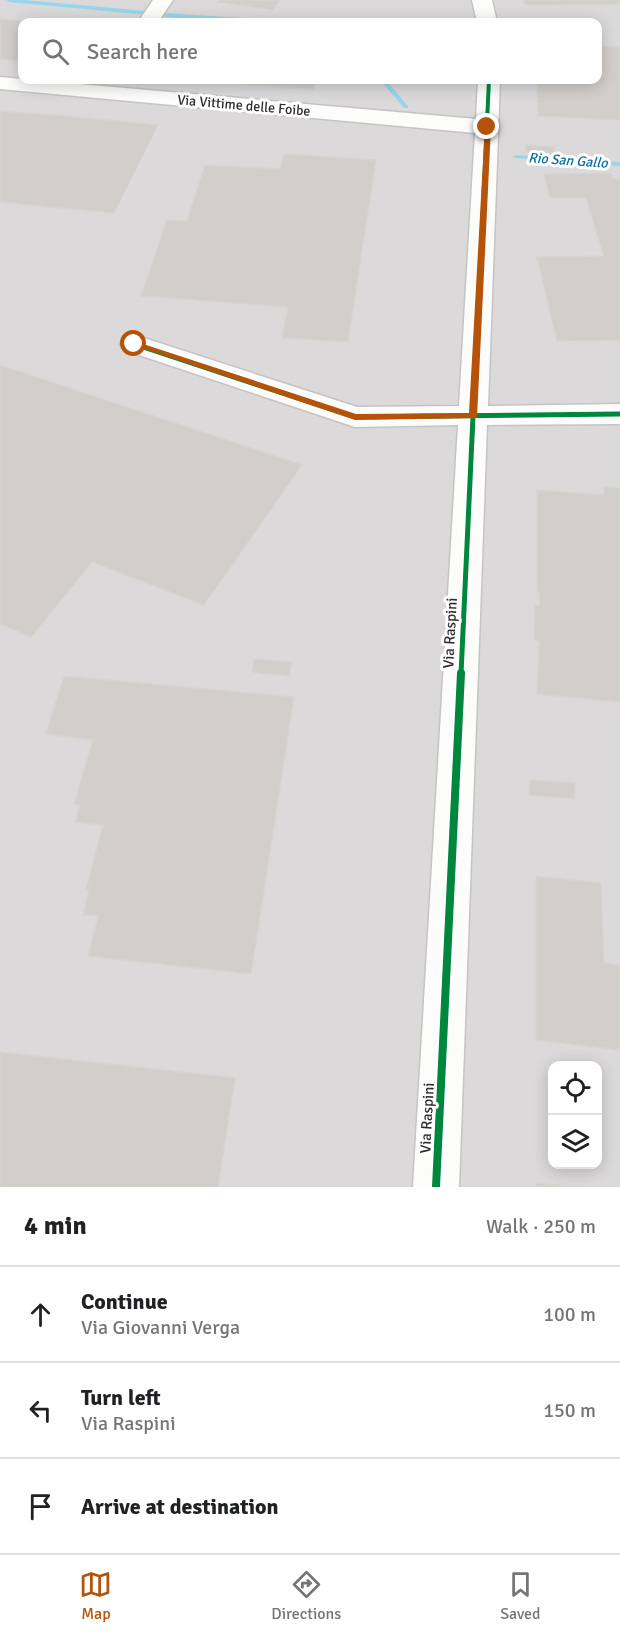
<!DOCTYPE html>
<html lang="en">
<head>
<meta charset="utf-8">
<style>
	body { margin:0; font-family:Signika,sans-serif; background:#f2f2f2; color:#202124 }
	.controls { position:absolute; right:18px; bottom:18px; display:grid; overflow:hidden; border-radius:12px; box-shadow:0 3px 15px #0003 }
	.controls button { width:54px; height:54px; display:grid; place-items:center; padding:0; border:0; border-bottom:2px solid #e0e0e0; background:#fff; color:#202124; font:30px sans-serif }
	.stop { position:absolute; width:18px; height:18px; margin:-14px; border:4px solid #b45309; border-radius:50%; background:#fff }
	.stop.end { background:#b45309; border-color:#fff; box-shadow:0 2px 6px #0008 }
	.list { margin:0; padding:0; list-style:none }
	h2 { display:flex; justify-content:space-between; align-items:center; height:78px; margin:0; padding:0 24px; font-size:26px }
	h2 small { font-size:20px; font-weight:400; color:#757577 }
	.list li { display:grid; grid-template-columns:39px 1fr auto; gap:18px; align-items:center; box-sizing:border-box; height:96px; padding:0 24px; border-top:2px solid #e0e0e0 }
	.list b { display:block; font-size:22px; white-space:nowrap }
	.list p { margin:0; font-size:20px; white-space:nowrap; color:#757577 }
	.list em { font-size:20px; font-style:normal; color:#757577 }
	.icon { flex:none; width:33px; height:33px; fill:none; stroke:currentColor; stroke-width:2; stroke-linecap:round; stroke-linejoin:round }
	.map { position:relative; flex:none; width:620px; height:1187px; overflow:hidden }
	.search { position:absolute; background:#fff; box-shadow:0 3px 15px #0003; left:18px; right:18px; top:18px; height:66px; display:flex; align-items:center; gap:15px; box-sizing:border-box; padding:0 21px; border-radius:12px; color:#757577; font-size:22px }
	.sheet { height:366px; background:#fff }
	nav { display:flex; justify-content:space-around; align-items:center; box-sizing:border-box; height:84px; border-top:2px solid #e0e0e0; background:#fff; font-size:16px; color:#757577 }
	nav a { display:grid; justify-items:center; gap:3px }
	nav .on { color:#b45309 }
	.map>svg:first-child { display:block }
	.industrial { fill:#dcd9db; fill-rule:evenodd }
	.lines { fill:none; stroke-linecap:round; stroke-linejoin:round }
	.stream { fill:#99d6ec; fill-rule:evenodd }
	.building { fill:#d1cecb; stroke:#d7d4d0; stroke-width:1.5 }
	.minor-casing { stroke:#c5c4c5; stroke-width:3 }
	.minor { fill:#fcfcfb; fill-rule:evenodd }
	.cycleway-far2-casing { stroke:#fff; stroke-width:6 }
	.cycleway-far1-casing { stroke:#fff; stroke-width:9 }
	.cycleway-casing { stroke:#fff; stroke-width:11 }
	.cycleway-far2 { stroke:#00873e; stroke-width:4 }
	.cycleway-far1 { stroke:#00873e; stroke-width:5 }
	.cycleway { stroke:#00873e; stroke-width:8 }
	.route { fill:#b45309 }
	.labels { text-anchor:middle; stroke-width:6; stroke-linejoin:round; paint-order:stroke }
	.far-street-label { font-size:14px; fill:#2e2e2e; stroke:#fff }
	.far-water-label { font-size:14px; font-style:italic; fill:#0d6fa3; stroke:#fff }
	.street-label { font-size:15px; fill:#2e2e2e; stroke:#fff }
</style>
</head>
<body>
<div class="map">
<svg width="620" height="1187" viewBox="0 0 620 1187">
	<rect width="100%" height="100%" fill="#ece8e4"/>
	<!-- industrial -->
	<path class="industrial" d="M0 0H620V1187H0ZM22 22H598V80H22ZM552 1066H598V1164H552Z"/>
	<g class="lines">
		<!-- stream -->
		<path class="stream" d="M6 0H26L179 14 275 20 278 22H257L179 18 9 2Z
			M380 80H386L408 106V108H404Z
			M516 155 620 162V166L514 158 513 157Z"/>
	</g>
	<!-- building -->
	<path class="building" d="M220 0H280L273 10 218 2Z
		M524 0H620V4L525 5Z
		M0 19 37 22H22V61L0 59Z
		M598 46 620 47V120L538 116 537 80H598Z
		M192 80H317L313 90Z
		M0 111 65 116 158 125 114 213 0 202Z
		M526 145 554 147V153L526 151Z
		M284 154 376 160 348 342 282 338 288 307 141 296 167 220 187 221 205 165 280 169Z
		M611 173 613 179H620V340L557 341 537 257 604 256 586 198H550L544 174Z
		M0 365 302 465 204 605 92 562 31 637 0 624Z
		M604 487 620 488V702L537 694 539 641 534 640 535 605 539 606 540 592H537V490L604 495Z
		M254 659 292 662 289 676 252 672Z
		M64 676 294 697 251 974 88 956 98 916 83 915 89 890H86L103 825 75 822 80 805 74 804 93 740 46 734Z
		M530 780 575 783V799L529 795Z
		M536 876 601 883 604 963 620 965V1050L536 1040Z
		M0 1052 235 1078 218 1187H0Z
		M536 1183 574 1187H536Z"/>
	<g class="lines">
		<defs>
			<path id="minor" d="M153 0H173L158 22H138Z
				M472 0H492L497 22H477Z
				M0 77 476 119 478 80H500L488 406 620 404V424L487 425 459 1187H413L458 425 355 427 124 350 120 344 124 338 134 335 144 338 357 407 459 406 475 133 0 89Z"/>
		</defs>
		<!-- minor casing -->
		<use href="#minor" class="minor-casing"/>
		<!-- minor -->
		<use href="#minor" class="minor"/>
		<defs>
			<path id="cycleway-far2" d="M479 290 489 80"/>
			<path id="cycleway-far1" d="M134 344 355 417 620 414
				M461 674 479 288"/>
			<path id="cycleway" d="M436 1187 461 673"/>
		</defs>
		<!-- cycleway-far2 casing -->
		<use href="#cycleway-far2" class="cycleway-far2-casing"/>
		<!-- cycleway-far1 casing -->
		<use href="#cycleway-far1" class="cycleway-far1-casing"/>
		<!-- cycleway casing -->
		<use href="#cycleway" class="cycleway-casing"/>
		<!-- cycleway-far2 -->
		<use href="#cycleway-far2" class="cycleway-far2"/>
		<!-- cycleway-far1 -->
		<use href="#cycleway-far1" class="cycleway-far1"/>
		<!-- cycleway -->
		<use href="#cycleway" class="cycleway"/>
	</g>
	<!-- route -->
	<path class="route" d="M485 125 491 127 477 418 355 420 130 344 137 342 356 414 469 413Z"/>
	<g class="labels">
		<!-- far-street labels -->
		<g class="far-street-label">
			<text transform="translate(244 105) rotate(5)" y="5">Via Vittime delle Foibe</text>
		</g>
		<!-- far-water labels -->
		<g class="far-water-label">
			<text transform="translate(568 160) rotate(4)" y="5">Rio San Gallo</text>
		</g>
		<!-- street labels -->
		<g class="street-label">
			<text transform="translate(450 633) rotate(-87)" y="5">Via Raspini</text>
			<text transform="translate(427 1118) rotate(-87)" y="5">Via Raspini</text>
		</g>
	</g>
</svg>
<div class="controls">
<button><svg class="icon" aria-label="locate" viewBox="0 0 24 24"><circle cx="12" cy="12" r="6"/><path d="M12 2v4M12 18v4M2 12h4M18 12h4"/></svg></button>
<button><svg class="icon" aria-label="layers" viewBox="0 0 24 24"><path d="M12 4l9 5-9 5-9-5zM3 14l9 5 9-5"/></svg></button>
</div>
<div class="stop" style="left:134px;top:344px"></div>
<div class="stop end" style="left:487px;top:127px"></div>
<div class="search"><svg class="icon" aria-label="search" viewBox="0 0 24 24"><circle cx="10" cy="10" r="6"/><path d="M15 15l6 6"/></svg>Search here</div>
</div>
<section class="sheet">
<h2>4 min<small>Walk · 250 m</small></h2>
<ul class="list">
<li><svg class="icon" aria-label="ahead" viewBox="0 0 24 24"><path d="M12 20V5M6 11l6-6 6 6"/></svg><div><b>Continue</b><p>Via Giovanni Verga</p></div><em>100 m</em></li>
<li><svg class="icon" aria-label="left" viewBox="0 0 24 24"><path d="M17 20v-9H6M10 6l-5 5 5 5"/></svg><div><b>Turn left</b><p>Via Raspini</p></div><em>150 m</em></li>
<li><svg class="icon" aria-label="arrive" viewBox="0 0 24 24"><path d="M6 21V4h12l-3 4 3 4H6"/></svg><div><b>Arrive at destination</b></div></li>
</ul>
</section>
<nav>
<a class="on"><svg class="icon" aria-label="map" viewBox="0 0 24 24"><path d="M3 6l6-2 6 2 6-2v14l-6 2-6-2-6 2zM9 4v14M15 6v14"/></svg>Map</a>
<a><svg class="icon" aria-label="directions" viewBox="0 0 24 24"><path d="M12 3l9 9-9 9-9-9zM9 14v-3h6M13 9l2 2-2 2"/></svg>Directions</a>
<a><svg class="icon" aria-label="saved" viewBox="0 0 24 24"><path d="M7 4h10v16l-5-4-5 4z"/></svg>Saved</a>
</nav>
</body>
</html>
